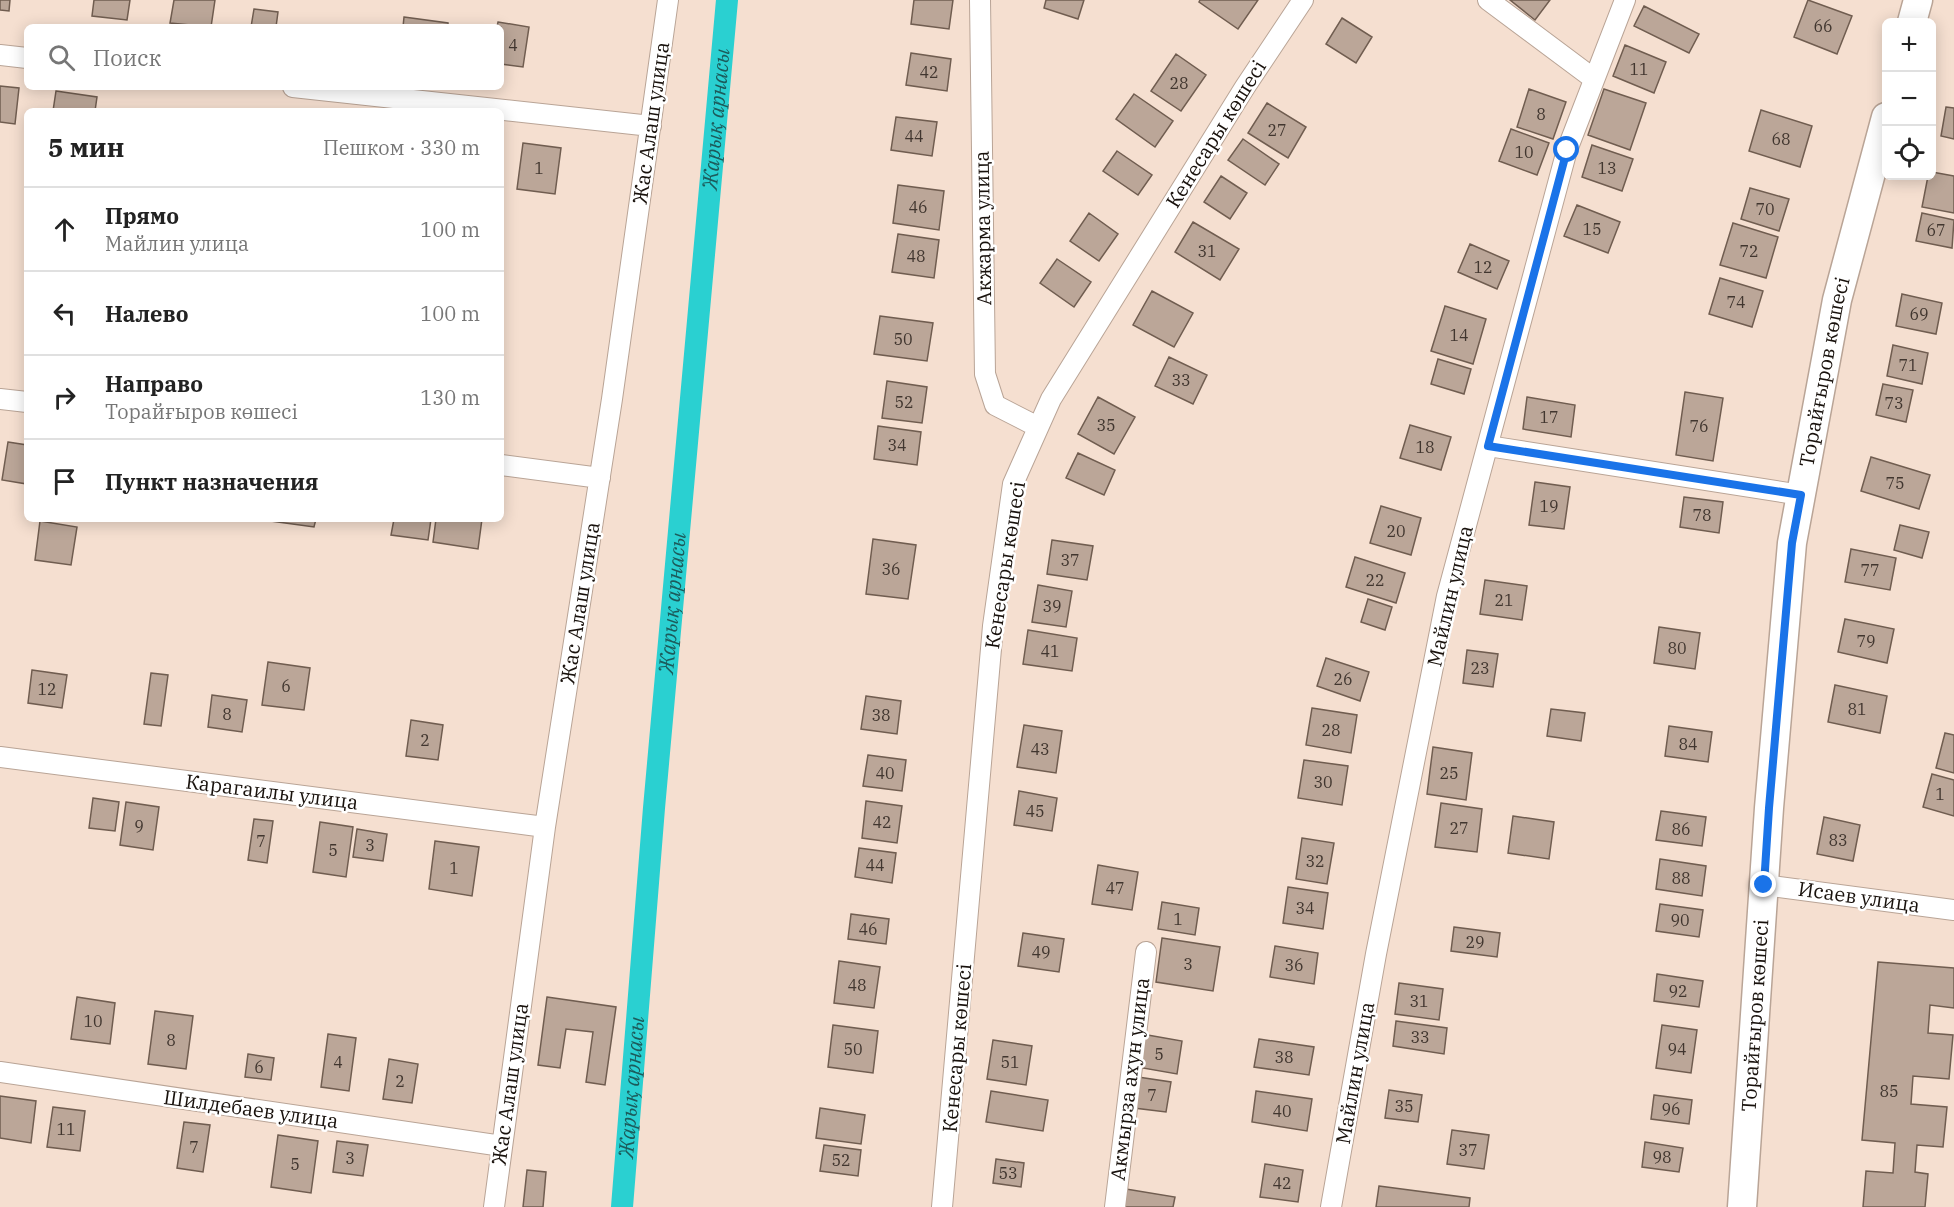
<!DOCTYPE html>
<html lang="ru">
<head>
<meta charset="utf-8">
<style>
	body { margin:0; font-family:"IBM Plex Serif",serif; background:#f2f2f2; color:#222 }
	.controls { position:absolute; right:18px; top:18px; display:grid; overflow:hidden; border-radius:9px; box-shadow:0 3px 15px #0003 }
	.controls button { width:54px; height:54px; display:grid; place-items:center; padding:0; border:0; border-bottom:2px solid #e0e0e0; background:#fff; color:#222; font:30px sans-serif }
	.stop { position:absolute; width:18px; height:18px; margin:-14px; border:4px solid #1a73e8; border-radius:50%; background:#fff }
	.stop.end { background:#1a73e8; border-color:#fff; box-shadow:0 2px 6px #0008 }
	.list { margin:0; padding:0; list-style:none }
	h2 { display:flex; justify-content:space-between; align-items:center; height:78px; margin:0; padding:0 24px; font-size:26px }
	h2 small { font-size:20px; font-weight:400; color:#767676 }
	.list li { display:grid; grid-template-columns:39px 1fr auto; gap:18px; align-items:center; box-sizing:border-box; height:84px; padding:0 24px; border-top:2px solid #e0e0e0 }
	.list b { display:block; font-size:22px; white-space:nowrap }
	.list p { margin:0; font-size:20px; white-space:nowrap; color:#767676 }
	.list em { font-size:20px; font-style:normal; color:#767676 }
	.icon { flex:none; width:33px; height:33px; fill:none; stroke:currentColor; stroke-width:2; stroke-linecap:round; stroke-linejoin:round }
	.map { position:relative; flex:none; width:1954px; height:1207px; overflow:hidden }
	.search { position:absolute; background:#fff; box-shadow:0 3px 15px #0003; left:24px; top:24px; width:480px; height:66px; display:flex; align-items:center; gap:15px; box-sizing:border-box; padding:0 21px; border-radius:9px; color:#767676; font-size:22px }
	.panel { position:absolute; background:#fff; box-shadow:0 3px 15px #0003; left:24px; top:108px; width:480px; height:414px; border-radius:9px }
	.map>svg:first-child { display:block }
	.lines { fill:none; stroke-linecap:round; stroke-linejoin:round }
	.canal { stroke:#2ad0d1; stroke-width:22 }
	.building { fill:#bba698; stroke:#705d50; stroke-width:1.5 }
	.street-casing { stroke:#b9a496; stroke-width:22 }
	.secondary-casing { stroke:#b9a496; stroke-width:31 }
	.street { stroke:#fff; stroke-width:20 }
	.secondary { stroke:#fff; stroke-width:28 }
	.route { stroke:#1a73e8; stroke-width:8 }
	.labels { text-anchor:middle; stroke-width:5; stroke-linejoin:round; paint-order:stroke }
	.number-label { font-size:16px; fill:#41362f }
	.street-label { font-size:20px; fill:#18110c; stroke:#fff }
	.water-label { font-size:21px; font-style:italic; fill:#1c5b5b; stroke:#fff }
</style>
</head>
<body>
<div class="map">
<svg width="1954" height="1207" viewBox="0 0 1954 1207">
	<rect width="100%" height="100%" fill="#f5dfd0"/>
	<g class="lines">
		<!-- canal -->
		<path class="canal" id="s1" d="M622 1207 654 808 727 0"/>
	</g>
	<!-- building -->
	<path class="building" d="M0 0H10L9 11 0 10Z
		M94 0H130L127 20 92 16Z
		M174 0H215L211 27 170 23Z
		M914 0H953L949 29 911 24Z
		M1046 0H1084L1078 19 1044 8Z
		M1200 0H1258L1238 29 1199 2Z
		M1510 0H1550L1535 20Z
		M1808 0 1852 16 1837 54 1794 37Z
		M1644 6 1699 34 1689 53 1634 26Z
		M254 9 278 12 276 27H251Z
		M404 17 448 23V27H403Z
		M1342 18 1372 37 1356 63 1326 44Z
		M498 22 529 27 523 67 501 64V27H497Z
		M1625 45 1666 62 1654 93 1613 76Z
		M911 53 951 59 947 91 906 85Z
		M1176 54 1206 75 1181 111 1151 91Z
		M0 86 19 88 15 124 0 122Z
		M1529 89 1566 102 1553 139 1517 127Z
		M1604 89 1646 103 1630 150 1588 135Z
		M56 91 97 97 95 111H53Z
		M1134 94 1173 121 1155 147 1116 119Z
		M1267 103 1306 127 1288 158 1248 133Z
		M1946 107 1954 108V139L1941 136Z
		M1761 110 1812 126 1800 167 1749 151Z
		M896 117 937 122 932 156 891 150Z
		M1511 129 1549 143 1537 175 1499 161Z
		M1243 139 1279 164 1265 185 1228 160Z
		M523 143 561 148 555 194 517 189Z
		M1592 145 1633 159 1622 191 1582 177Z
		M1117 151 1152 175 1138 195 1103 171Z
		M1932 172 1954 176V213L1922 207 1928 176H1932Z
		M1221 176 1247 193 1230 219 1204 202Z
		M898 185 944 191 939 230 893 223Z
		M1750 188 1789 199 1779 231 1741 219Z
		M1577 205 1620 222 1608 253 1564 236Z
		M1089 213 1118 234 1099 261 1070 241Z
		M1922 213 1954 220 1952 248 1916 241Z
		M1193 222 1239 249 1220 280 1175 252Z
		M1733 223 1778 237 1766 278 1720 265Z
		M898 234 939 240 934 278 892 272Z
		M1470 244 1509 261 1497 289 1458 272Z
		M1057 259 1091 282 1074 307 1040 283Z
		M1720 278 1763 291 1752 327 1709 314Z
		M1152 291 1193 313 1174 347 1133 325Z
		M1902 294 1942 303 1936 334 1896 326Z
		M1445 306 1486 319 1473 364 1431 351Z
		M880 316 933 323 927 361 874 354Z
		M1893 345 1928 353 1922 384 1887 376Z
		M1169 357 1207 375 1193 404 1155 386Z
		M1438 359 1471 369 1464 394 1431 384Z
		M887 381 927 387 922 423 882 418Z
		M1883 384 1913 390 1906 422 1876 415Z
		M1685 392 1723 398 1713 461 1676 455Z
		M1098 397 1135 417 1114 454 1078 434Z
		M1527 397 1575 405 1571 437 1523 429Z
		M1410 425 1451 437 1441 470 1400 458Z
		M878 426 921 432 917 465 874 459Z
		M8 442 27 445V484L2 480Z
		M1078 453 1115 470 1104 495 1066 478Z
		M1871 457 1930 475 1919 509 1861 491Z
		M1535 482 1570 487 1564 529 1529 525Z
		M1684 497 1723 502 1719 533 1680 527Z
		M1381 506 1421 518 1411 555 1370 543Z
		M271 519H316L314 527 271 521Z
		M394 519H431L428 540 391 535Z
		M436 519H482L478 549 433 542Z
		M40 521 77 527 71 565 35 560Z
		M1900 525 1929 532 1922 558 1894 550Z
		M873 539 916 545 908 599 866 594Z
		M1052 540 1093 546 1087 580 1047 574Z
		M1851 549 1896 558 1890 590 1845 582Z
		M1355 557 1405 573 1396 603 1346 587Z
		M1485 580 1527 586 1522 620 1480 614Z
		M1038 585 1072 591 1066 627 1032 622Z
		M1368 599 1392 607 1385 630 1361 622Z
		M1845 619 1894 629 1887 663 1838 652Z
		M1659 627 1700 633 1695 669 1654 663Z
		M1028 630 1077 638 1072 671 1023 664Z
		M1467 650 1498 654 1493 687 1463 683Z
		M1326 658 1369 672 1360 701 1317 686Z
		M268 662 310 668 304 710 262 705Z
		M32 670 67 675 62 708 28 703Z
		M151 673 168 675 161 726 144 724Z
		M1835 685 1887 696 1880 733 1828 722Z
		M212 695 247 700 242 732 208 727Z
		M866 696 901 701 897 734 861 729Z
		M1312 708 1357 715 1351 753 1306 745Z
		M1551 709 1585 713 1581 741 1547 736Z
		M411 720 443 725 438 760 406 756Z
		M1024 725 1062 731 1056 773 1017 767Z
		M1669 726 1712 732 1708 762 1665 756Z
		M1945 733 1954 735V773L1936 768Z
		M1433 747 1472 753 1466 800 1427 794Z
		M868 755 906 760 902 791 863 786Z
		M1304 760 1348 766 1342 805 1298 798Z
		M1932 774 1954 780V816L1923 807Z
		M1019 791 1057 798 1052 831 1014 825Z
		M93 798 119 802 115 831 89 828Z
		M866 801 902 806 897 843 862 838Z
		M126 802 159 807 153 850 120 845Z
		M1441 803 1482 809 1477 852 1435 847Z
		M1661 811 1706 817 1702 846 1656 840Z
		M1513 816 1554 822 1549 859 1508 853Z
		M1824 817 1860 825 1853 861 1817 854Z
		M254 819 273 821 267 863 248 860Z
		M320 822 353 827 346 877 313 872Z
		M357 829 387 834 383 861 353 857Z
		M1302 838 1334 843 1327 884 1296 879Z
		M435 841 479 847 472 896 429 889Z
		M859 848 896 853 892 883 855 877Z
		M1660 859 1706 866 1702 896 1656 889Z
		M1098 865 1138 872 1132 910 1092 904Z
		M1288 887 1328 893 1323 929 1283 923Z
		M1162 902 1199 908 1195 935 1158 929Z
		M1660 904 1703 910 1699 937 1656 931Z
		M851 914 889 919 886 944 848 939Z
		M1454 927 1500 933 1497 957 1451 951Z
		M1023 933 1064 939 1059 972 1018 966Z
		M1162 938 1220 947 1213 991 1156 982Z
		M1275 946 1318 953 1314 984 1270 977Z
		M839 961 880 967 874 1008 834 1003Z
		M1878 962 1954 968V1008L1930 1005 1928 1033 1953 1035 1949 1079 1913 1076 1911 1104 1947 1107 1943 1147 1917 1145 1915 1172 1928 1174 1925 1207H1863L1866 1171 1893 1173 1895 1143 1862 1140Z
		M1657 974 1703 981 1699 1007 1654 1001Z
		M1399 983 1443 989 1439 1020 1395 1014Z
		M77 997 115 1003 110 1044 71 1039Z
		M547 997 616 1007 605 1085 586 1082 593 1032 566 1029 560 1068 538 1065Z
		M155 1011 193 1016 186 1069 148 1064Z
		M1396 1021 1447 1028 1444 1054 1393 1046Z
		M833 1025 878 1031 873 1073 828 1067Z
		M1662 1025 1697 1030 1691 1073 1656 1068Z
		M328 1034 356 1038 349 1091 321 1087Z
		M1142 1034 1182 1041 1177 1074 1137 1067Z
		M1259 1039 1314 1047 1309 1075 1254 1067Z
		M993 1040 1032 1046 1026 1085 987 1079Z
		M248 1054 274 1058 271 1080 245 1077Z
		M389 1059 418 1064 412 1103 383 1099Z
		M1138 1077 1171 1082 1166 1112 1134 1108Z
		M1389 1090 1422 1095 1418 1122 1385 1118Z
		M991 1091 1048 1100 1043 1131 986 1122Z
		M1256 1091 1312 1099 1307 1131 1252 1122Z
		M1654 1095 1692 1100 1689 1124 1651 1119Z
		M0 1096 36 1101 31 1143 0 1138Z
		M53 1107 85 1111 80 1151 47 1147Z
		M820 1108 865 1115 861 1144 816 1138Z
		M184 1122 210 1125 203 1172 177 1168Z
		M1452 1130 1489 1135 1484 1169 1447 1164Z
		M278 1135 318 1141 311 1193 271 1187Z
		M337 1141 368 1145 363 1176 333 1172Z
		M1645 1142 1683 1148 1679 1172 1642 1167Z
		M824 1145 861 1150 858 1176 820 1171Z
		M996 1159 1024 1163 1021 1187 993 1183Z
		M1265 1164 1303 1170 1298 1202 1260 1197Z
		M527 1170 546 1172 543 1207H523Z
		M1379 1186 1470 1198 1469 1207H1376Z
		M1126 1189 1175 1197 1173 1207H1123Z"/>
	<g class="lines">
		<defs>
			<path id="street" d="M980 0 985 374 995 405 1038 427
				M1488 0 1594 79
				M0 55 27 58
				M293 87 651 126
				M0 399 27 402
				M1488 446 1801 495
				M501 465 600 478
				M0 757 545 827
				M1764 885 1954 910
				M0 1072 502 1146
				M494 1207 545 827 612 399 668 0
				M942 1207 993 626 1013 484 1051 399 1245 87 1303 0
				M1115 1207 1146 952
				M1331 1207 1376 954 1447 596 1567 150 1625 0"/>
			<g id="secondary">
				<path d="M1912 22 1918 0"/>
				<path id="s2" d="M1742 1207 1769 808 1792 543 1837 300 1886 117"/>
			</g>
		</defs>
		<!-- street casing -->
		<use href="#street" class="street-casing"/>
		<!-- secondary casing -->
		<use href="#secondary" class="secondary-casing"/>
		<!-- street -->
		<use href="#street" class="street"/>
		<!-- secondary -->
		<use href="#secondary" class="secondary"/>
	</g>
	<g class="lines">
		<!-- route -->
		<path class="route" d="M1567 150 1488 446 1801 495 1792 543 1769 808 1764 885"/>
	</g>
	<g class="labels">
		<!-- number labels -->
		<g class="number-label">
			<text x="1823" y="32">66</text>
			<text x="513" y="51">4</text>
			<text x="1639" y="75">11</text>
			<text x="929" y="78">42</text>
			<text x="1179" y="89">28</text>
			<text x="1541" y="120">8</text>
			<text x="1277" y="136">27</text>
			<text x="914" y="142">44</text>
			<text x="1781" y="145">68</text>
			<text x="1524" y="158">10</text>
			<text x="539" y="174">1</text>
			<text x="1607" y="174">13</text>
			<text x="918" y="213">46</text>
			<text x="1765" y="215">70</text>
			<text x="1592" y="235">15</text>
			<text x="1936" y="236">67</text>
			<text x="1207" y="257">31</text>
			<text x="1749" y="257">72</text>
			<text x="916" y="262">48</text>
			<text x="1483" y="273">12</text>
			<text x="1736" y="308">74</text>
			<text x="1919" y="320">69</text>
			<text x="1459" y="341">14</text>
			<text x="903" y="345">50</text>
			<text x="1908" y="371">71</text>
			<text x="1181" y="386">33</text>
			<text x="904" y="408">52</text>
			<text x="1894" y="409">73</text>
			<text x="1549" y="423">17</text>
			<text x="1106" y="431">35</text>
			<text x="1699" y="432">76</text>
			<text x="897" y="451">34</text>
			<text x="1425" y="453">18</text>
			<text x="1895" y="489">75</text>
			<text x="1549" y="512">19</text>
			<text x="1702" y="521">78</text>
			<text x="1396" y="537">20</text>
			<text x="1070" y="566">37</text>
			<text x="891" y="575">36</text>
			<text x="1870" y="576">77</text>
			<text x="1375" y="586">22</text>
			<text x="1504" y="606">21</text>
			<text x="1052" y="612">39</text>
			<text x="1866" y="647">79</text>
			<text x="1677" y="654">80</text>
			<text x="1050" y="657">41</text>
			<text x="1480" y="674">23</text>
			<text x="1343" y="685">26</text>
			<text x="286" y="692">6</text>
			<text x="47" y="695">12</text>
			<text x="1857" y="715">81</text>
			<text x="227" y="720">8</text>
			<text x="881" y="721">38</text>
			<text x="1331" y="736">28</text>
			<text x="425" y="746">2</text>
			<text x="1688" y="750">84</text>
			<text x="1040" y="755">43</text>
			<text x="885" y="779">40</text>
			<text x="1449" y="779">25</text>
			<text x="1323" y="788">30</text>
			<text x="1940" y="800">1</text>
			<text x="1035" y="817">45</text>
			<text x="882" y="828">42</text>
			<text x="139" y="832">9</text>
			<text x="1459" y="834">27</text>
			<text x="1681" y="835">86</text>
			<text x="1838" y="846">83</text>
			<text x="261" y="847">7</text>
			<text x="370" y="851">3</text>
			<text x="333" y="856">5</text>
			<text x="1315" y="867">32</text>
			<text x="875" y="871">44</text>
			<text x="454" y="874">1</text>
			<text x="1681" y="884">88</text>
			<text x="1115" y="894">47</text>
			<text x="1305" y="914">34</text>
			<text x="1178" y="925">1</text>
			<text x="1680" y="926">90</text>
			<text x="868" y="935">46</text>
			<text x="1475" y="948">29</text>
			<text x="1041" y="958">49</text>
			<text x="1188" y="970">3</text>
			<text x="1294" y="971">36</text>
			<text x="857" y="991">48</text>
			<text x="1678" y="997">92</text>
			<text x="1419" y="1007">31</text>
			<text x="93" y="1027">10</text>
			<text x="1420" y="1043">33</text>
			<text x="171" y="1046">8</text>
			<text x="853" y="1055">50</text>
			<text x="1677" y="1055">94</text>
			<text x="1159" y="1060">5</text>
			<text x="1284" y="1063">38</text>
			<text x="338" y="1068">4</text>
			<text x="1010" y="1068">51</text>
			<text x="259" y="1073">6</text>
			<text x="400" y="1087">2</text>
			<text x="1889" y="1097">85</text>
			<text x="1152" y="1101">7</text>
			<text x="1404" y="1112">35</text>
			<text x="1671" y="1115">96</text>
			<text x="1282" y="1117">40</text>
			<text x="66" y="1135">11</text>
			<text x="194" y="1153">7</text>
			<text x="1468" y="1156">37</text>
			<text x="1662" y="1163">98</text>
			<text x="350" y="1164">3</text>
			<text x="841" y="1166">52</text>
			<text x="295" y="1170">5</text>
			<text x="1008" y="1179">53</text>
			<text x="1282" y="1189">42</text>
		</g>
		<!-- street labels -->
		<g class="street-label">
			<text transform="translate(651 123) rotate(-82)" y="7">Жас Алаш улица</text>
			<text transform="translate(1216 134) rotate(-58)" y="7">Кенесары көшесі</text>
			<text transform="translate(983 228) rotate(-91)" y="7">Акжарма улица</text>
			<text dy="7" stroke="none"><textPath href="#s2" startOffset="840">Торайғыров көшесі</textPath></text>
			<text transform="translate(1005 565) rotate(-81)" y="7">Кенесары көшесі</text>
			<text transform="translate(1450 596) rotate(-77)" y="7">Майлин улица</text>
			<text transform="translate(580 603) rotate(-81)" y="7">Жас Алаш улица</text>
			<text transform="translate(272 792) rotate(7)" y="7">Карагаилы улица</text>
			<text transform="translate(1859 897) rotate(8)" y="7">Исаев улица</text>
			<text dy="7" stroke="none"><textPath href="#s2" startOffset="192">Торайғыров көшесі</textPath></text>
			<text transform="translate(957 1048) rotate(-85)" y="7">Кенесары көшесі</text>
			<text transform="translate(1355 1073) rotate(-80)" y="7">Майлин улица</text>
			<text transform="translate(1130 1079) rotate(-83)" y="7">Акмырза ахун улица</text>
			<text transform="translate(510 1084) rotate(-82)" y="7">Жас Алаш улица</text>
			<text transform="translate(251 1109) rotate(8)" y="7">Шилдебаев улица</text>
		</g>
		<!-- water labels -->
		<g class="water-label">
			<text dy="7" stroke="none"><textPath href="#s1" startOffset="1092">Жарық арнасы</textPath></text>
			<text dy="7" stroke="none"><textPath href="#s1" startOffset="606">Жарық арнасы</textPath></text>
			<text dy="7" stroke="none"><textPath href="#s1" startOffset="120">Жарық арнасы</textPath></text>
		</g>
	</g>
</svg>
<div class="controls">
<button>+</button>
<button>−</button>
<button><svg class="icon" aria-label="locate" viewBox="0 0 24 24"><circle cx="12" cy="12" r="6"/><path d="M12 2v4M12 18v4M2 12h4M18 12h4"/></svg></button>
</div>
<div class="stop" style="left:1567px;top:150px"></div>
<div class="stop end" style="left:1764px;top:885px"></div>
<div class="search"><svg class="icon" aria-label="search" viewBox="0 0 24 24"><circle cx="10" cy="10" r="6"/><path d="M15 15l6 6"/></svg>Поиск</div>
<section class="panel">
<h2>5 мин<small>Пешком · 330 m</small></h2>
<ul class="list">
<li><svg class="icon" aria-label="ahead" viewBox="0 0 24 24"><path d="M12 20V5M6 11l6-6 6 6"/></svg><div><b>Прямо</b><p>Майлин улица</p></div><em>100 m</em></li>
<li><svg class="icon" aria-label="left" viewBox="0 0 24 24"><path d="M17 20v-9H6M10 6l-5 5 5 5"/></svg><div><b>Налево</b></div><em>100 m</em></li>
<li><svg class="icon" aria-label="right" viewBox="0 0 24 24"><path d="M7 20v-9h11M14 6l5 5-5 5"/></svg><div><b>Направо</b><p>Торайғыров көшесі</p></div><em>130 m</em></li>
<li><svg class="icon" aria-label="arrive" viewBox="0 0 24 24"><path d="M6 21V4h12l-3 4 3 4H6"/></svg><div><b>Пункт назначения</b></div></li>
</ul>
</section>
</div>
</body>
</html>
